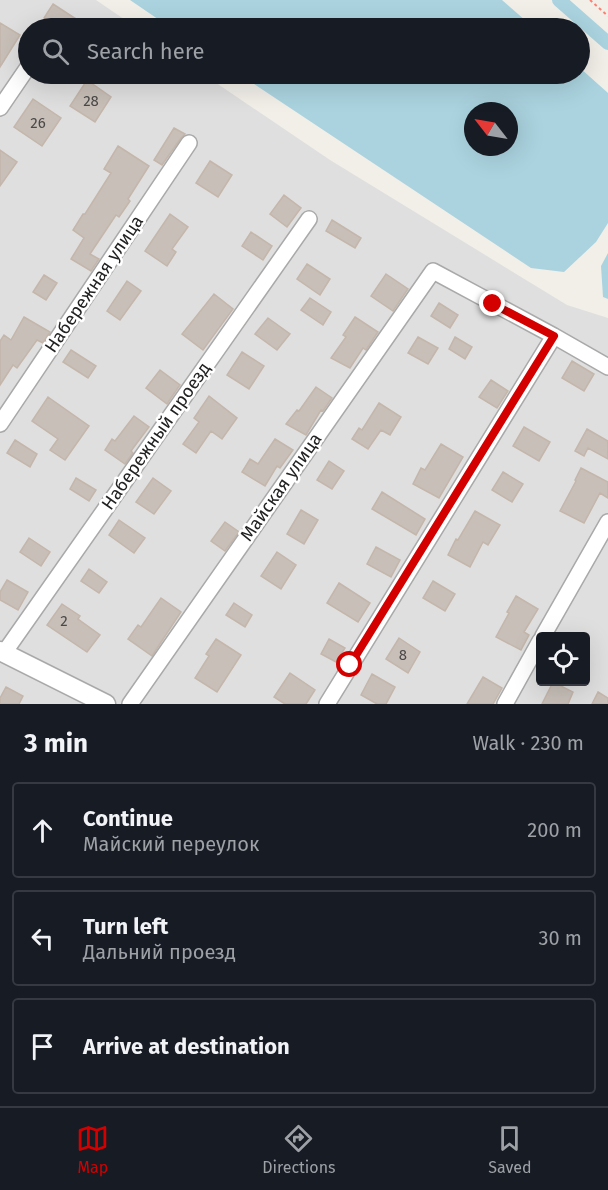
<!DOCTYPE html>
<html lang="en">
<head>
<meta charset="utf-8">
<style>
	body { margin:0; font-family:"Fira Sans",sans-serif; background:#242831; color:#f1f3f6 }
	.controls { position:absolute; right:18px; bottom:18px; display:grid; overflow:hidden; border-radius:6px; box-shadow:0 6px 24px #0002 }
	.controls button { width:54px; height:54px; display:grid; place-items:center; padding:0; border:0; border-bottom:2px solid #363941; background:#171b24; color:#f1f3f6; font:30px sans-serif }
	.compass { position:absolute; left:464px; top:102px; width:54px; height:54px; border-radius:50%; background:#171b24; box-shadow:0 6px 24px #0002; rotate:301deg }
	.stop { position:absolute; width:18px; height:18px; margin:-14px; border:4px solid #d40000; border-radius:50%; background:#fff }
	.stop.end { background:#d40000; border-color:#fff; box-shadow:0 2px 6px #0008 }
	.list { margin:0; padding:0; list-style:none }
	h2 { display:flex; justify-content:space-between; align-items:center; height:78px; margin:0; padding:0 24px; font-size:26px }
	h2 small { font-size:20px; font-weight:400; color:#9ea1a6 }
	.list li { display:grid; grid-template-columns:39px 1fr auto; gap:18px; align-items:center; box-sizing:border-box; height:96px; margin:0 12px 12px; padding:0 12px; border:2px solid #363941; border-radius:6px }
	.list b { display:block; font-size:22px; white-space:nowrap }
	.list p { margin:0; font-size:20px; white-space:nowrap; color:#9ea1a6 }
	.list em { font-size:20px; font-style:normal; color:#9ea1a6 }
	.icon { flex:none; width:33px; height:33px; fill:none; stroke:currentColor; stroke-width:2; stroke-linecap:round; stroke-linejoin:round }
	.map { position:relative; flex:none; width:608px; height:704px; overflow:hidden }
	.search { position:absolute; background:#171b24; box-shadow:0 6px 24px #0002; left:18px; right:18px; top:18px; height:66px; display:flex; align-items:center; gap:15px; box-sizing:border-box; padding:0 21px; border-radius:33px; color:#9ea1a6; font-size:22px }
	.sheet { height:402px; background:#171b24 }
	nav { display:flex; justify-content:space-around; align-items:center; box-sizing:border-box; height:84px; border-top:2px solid #363941; background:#171b24; font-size:16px; color:#9ea1a6 }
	nav a { display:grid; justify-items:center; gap:3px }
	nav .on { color:#d40000 }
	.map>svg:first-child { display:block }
	.residential { fill:#e0dfdf; fill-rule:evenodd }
	.water { fill:#aad3df; fill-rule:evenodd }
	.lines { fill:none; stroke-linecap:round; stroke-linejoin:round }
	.canal { stroke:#aad3df; stroke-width:14 }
	.building { fill:#c7bfb8; stroke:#c4b6ab; stroke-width:1.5 }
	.minor-casing { stroke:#a9a9a9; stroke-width:18 }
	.tertiary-casing { stroke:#a9a9a9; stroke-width:21 }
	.path { stroke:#fa8072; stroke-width:2; stroke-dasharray:3 3; stroke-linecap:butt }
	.minor { stroke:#fff; stroke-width:15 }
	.tertiary { stroke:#fff; stroke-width:18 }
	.route { stroke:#d40000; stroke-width:8 }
	.labels { text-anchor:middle; stroke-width:5; stroke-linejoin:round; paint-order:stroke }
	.number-label { font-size:15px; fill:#4b4948 }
	.street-label { font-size:18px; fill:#222; stroke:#fff }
</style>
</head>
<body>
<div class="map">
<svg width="608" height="704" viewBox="0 0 608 704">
	<rect width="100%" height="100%" fill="#f2efe9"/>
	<!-- residential -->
	<path class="residential" d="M0 0H96L137 28H28V74H203L330 160 567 305 608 318V704H0ZM540 636H586V682H540Z"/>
	<!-- water -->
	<path class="water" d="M130 0H502L534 28H171Z
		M580 68 608 93V223L596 242 564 272 531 268 239 74H580ZM473 111H509V147H473Z
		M608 253V299L603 297 601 266Z"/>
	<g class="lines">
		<!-- canal -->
		<path class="canal" d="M559 0 608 43"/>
	</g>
	<!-- building -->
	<path class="building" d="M53 4 90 28H60L44 18Z
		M0 23 20 35 0 67Z
		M87 80 111 97 95 122 70 106Z
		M33 99 61 118 42 146 14 127Z
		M174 128 185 134 181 138 162 165 154 160Z
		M118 146 149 166 128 199 130 201 119 217 116 215 90 254 99 259 91 271 71 259 84 238 73 230 83 214H85L111 173 104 169Z
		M0 150 17 162 0 186Z
		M210 161 232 175 218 197 196 183Z
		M284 195 301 208 287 227 270 214Z
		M170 214 188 227 172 249 176 252 167 266 145 251Z
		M332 220 361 238 355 248 326 231Z
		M251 232 272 246 263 260 242 246Z
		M307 264 330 279 320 295 297 279Z
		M386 274 408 289 393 311 371 296Z
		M44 275 57 283 46 300 33 292Z
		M127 281 141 291 120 320 107 311Z
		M214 294 233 309 203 350 182 334Z
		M310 298 331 312 323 325 301 310Z
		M439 303 458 315 450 328 431 316Z
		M24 317 50 332 43 343 37 340 17 368 13 365 0 385V341L4 335 11 340Z
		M355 317 378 332 366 350 363 348 350 368 331 358 346 337 343 335Z
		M268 318 290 334 277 350 255 334Z
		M418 337 438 348 428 364 408 353Z
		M455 337 472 347 465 359 449 349Z
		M71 350 96 366 88 378 63 362Z
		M242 352 264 366 249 389 227 375Z
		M572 361 594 374 584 391 562 378Z
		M160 370 180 385 167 404 146 388Z
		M491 380 508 391 497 408 479 397Z
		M316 387 332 398 323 411 321 410 306 435 286 424 297 410 299 411Z
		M209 396 237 418 222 439 211 431 196 453 183 444 199 422 194 418Z
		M48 397 89 426 65 460 50 450 58 439 32 421Z
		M379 403 401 417 390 435 381 430 368 449 352 439 359 428 362 430Z
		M134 416 149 427 131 451 133 453 125 464 105 450 112 439 115 441Z
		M524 427 550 442 539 461 513 446Z
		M587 429 608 441V459L588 448 584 456 575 451Z
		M275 439 293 450 280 468 277 466 265 486 242 472 250 459 258 464Z
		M15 440 37 454 30 467 7 453Z
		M441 444 463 457 439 498 413 484 421 468 425 470Z
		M329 461 344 471 332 489 317 480Z
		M581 468 608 482V498L600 493 584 523 560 511 576 481 575 480Z
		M503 472 523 484 512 502 492 490Z
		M76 478 96 490 89 501 70 489Z
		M153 478 171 491 154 514 136 502Z
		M382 492 425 519 416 535 372 509Z
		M301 510 318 520 304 544 287 534Z
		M475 511 500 525 488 545 483 542 470 567 448 555 456 539 458 540Z
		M119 520 145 538 134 553 109 535Z
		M225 522 239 532 225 551 211 541Z
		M29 538 50 552 41 566 20 552Z
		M376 547 400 560 391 577 367 564Z
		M277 552 296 565 281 589 261 576Z
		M89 569 107 582 99 593 81 581Z
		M7 580 28 592 18 610 0 600V592Z
		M433 581 455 594 445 611 423 598Z
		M339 583 370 603 358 622 327 603Z
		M516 596 538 609 524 632 529 635 521 650 496 637 509 613 507 612Z
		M161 598 181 612 152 656 128 639 138 625 141 627Z
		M234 603 252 615 245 627 226 615Z
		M62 604 80 616 78 619 100 635 87 652 47 625Z
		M399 638 420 652 408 673 386 659Z
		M216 639 241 655 217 692 195 678 209 656 206 654Z
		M329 639 345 648 336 662 321 654Z
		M290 673 315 690 306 704H285L274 697Z
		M372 674 395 687 386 704H377L361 695Z
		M483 677 502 688 493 704H467Z
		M553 682 573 692 568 704H542Z
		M6 687 23 696 19 704H0V698Z
		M598 692 608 698V704H592Z"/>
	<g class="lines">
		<defs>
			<path id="minor" d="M0 108 28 67
				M0 424 189 143
				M543 636 608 522
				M4 653 309 219
				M130 704 433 271 554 336 608 367
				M327 704 554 336
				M505 704 540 641"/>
			<path id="tertiary" d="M0 651 106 704"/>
		</defs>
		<!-- minor casing -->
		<use href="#minor" class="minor-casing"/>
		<!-- tertiary casing -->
		<use href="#tertiary" class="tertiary-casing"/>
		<!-- path -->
		<path class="path" d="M590 0 608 16"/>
		<!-- minor -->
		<use href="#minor" class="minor"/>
		<!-- tertiary -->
		<use href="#tertiary" class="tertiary"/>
	</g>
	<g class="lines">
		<!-- route -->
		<path class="route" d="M350 665 554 336 493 304"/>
	</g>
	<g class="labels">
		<!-- number labels -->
		<g class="number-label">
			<text x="91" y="106">28</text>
			<text x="38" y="128">26</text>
			<text x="64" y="626">2</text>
			<text x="403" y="660">8</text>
		</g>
		<!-- street labels -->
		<g class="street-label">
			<text transform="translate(94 284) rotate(-56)" y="6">Набережная улица</text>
			<text transform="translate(156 436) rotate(-55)" y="6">Набережный проезд</text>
			<text transform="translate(281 487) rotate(-55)" y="6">Майская улица</text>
		</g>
	</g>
</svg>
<div class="controls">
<button><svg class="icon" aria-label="locate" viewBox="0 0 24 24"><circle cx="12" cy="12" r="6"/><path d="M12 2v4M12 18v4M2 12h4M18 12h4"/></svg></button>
</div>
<svg class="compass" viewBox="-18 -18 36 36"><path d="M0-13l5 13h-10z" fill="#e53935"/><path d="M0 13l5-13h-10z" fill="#9ea1a6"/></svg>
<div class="stop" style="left:350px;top:665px"></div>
<div class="stop end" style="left:493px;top:304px"></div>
<div class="search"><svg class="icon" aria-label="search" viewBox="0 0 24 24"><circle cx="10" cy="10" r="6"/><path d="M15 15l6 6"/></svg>Search here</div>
</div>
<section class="sheet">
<h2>3 min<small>Walk · 230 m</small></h2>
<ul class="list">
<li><svg class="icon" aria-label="ahead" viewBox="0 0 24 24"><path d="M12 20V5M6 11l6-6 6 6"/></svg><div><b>Continue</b><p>Майский переулок</p></div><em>200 m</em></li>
<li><svg class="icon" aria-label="left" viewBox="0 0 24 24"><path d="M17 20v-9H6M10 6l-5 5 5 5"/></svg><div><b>Turn left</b><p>Дальний проезд</p></div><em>30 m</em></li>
<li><svg class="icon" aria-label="arrive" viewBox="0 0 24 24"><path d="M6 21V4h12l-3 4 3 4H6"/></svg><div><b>Arrive at destination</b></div></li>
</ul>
</section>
<nav>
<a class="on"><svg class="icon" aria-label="map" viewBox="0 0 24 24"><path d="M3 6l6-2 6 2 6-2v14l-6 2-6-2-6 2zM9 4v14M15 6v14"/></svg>Map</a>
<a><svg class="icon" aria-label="directions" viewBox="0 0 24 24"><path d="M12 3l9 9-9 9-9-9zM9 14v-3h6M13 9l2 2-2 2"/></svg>Directions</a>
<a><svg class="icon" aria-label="saved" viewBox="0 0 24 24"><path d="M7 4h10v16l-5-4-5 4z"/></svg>Saved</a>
</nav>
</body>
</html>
